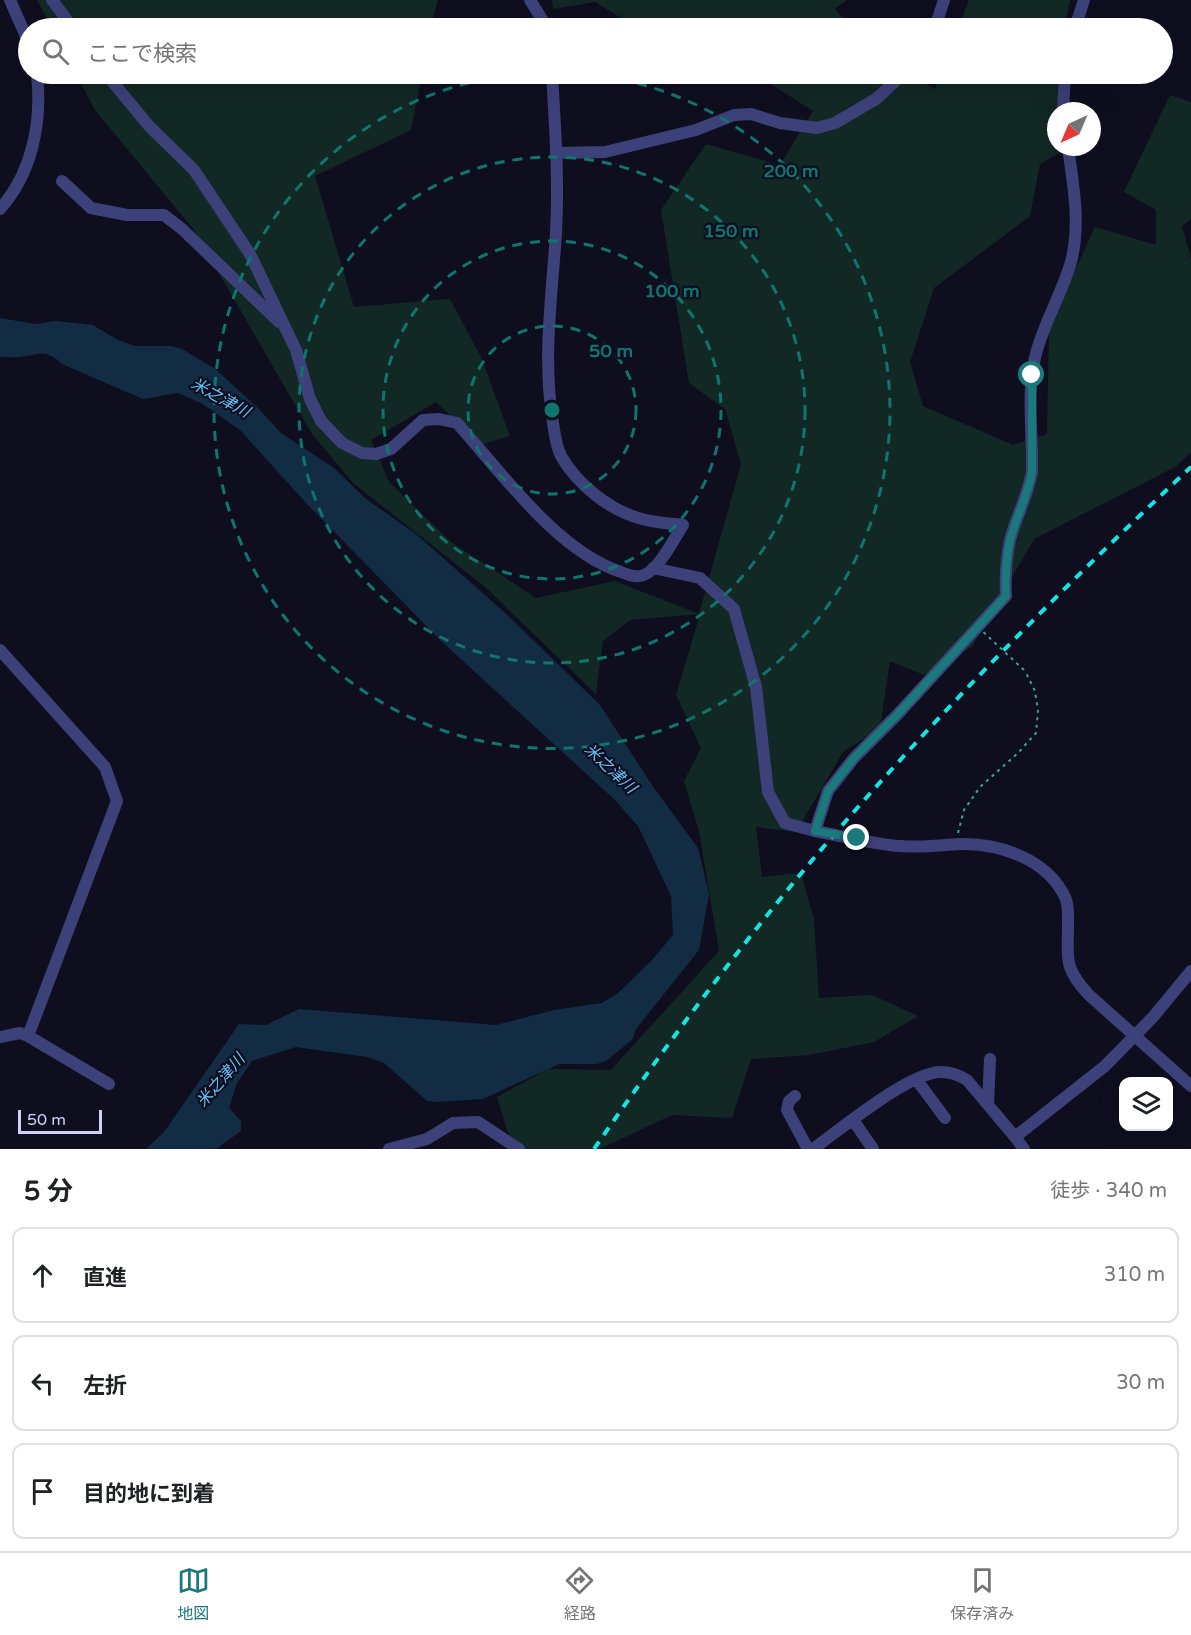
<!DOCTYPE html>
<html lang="ja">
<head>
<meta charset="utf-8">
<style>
	body { margin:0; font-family:"Varela Round","Noto Sans JP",sans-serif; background:#f2f2f2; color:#202124 }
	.controls { position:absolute; right:18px; bottom:18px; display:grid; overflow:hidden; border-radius:12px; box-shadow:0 6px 24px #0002 }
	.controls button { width:54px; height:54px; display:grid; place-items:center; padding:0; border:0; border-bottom:2px solid #e0e0e0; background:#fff; color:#202124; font:30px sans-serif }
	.compass { position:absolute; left:1047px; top:102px; width:54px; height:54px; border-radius:50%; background:#fff; box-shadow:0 6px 24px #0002; rotate:224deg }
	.scale { position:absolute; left:18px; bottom:15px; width:84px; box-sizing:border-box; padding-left:6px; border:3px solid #d0d0fb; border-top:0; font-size:16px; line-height:21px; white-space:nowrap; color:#d0d0fb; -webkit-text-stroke:4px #0f0e1f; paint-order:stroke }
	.stop { position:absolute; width:18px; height:18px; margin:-14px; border:4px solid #1a797a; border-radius:50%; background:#fff }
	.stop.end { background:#1a797a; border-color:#fff; box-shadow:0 2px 6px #0008 }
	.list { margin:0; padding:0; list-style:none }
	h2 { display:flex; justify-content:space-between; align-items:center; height:78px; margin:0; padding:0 24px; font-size:26px }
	h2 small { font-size:20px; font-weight:400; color:#757577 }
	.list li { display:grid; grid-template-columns:39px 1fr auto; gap:18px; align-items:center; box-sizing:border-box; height:96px; margin:0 12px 12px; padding:0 12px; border:2px solid #e0e0e0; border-radius:12px }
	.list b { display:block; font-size:22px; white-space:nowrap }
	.list em { font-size:20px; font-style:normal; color:#757577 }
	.icon { flex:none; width:33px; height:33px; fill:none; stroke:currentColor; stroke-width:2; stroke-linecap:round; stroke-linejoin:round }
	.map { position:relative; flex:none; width:1191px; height:1149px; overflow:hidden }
	.search { position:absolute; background:#fff; box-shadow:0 6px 24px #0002; left:18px; right:18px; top:18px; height:66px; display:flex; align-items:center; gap:15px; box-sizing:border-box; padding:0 21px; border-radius:33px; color:#757577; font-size:22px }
	.sheet { height:402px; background:#fff }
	nav { display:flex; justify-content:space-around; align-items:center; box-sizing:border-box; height:84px; border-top:2px solid #e0e0e0; background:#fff; font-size:16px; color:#757577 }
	nav a { display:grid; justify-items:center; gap:3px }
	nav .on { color:#1a797a }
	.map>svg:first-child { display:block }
	.green { fill:#122825 }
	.water { fill:#122c44 }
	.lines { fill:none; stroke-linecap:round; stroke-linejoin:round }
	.path { stroke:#37a895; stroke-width:2; stroke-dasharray:3 4.5; stroke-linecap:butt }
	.minor { stroke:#3d417a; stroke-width:12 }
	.tertiary { stroke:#3d417a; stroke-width:12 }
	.rail { stroke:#12e5e4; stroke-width:4; stroke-dasharray:9 8; stroke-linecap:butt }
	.path-bridge { stroke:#37a895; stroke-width:2; stroke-dasharray:3 4.5; stroke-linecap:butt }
	.route { stroke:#1a797a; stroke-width:8 }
	.ring { fill:none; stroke:#0f766e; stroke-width:3; stroke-dasharray:10 8 }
	.labels { text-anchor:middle; stroke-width:4.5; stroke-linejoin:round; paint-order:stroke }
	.water-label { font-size:16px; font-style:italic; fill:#66c1f3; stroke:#0f0e1f }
	.centre { fill:#0f766e; stroke:#0f0e1f; stroke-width:3 }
	.ring-label { font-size:18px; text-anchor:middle; font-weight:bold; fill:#0f766e; stroke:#0f0e1f; stroke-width:4.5; stroke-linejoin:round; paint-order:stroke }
</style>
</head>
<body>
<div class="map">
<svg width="1191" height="1149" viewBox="0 0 1191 1149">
	<rect width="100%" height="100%" fill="#0f0e1f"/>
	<!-- green -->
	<path class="green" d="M37 0H438L430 28H52Z
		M552 0H847L835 9 851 28H638L595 2 553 9Z
		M969 0H1070L1064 28H958Z
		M76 74H422L411 130 315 176 354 307 450 299 482 359 510 436 480 445 436 402 371 440 389 482 451 542 536 598 615 581 699 614 741 464 725 409 689 383 661 210 706 144 780 165 813 111 755 74H909L935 89 941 74H1062L1066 111H1056V147H1069L1040 164 1030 216 934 288 910 362 923 406 1013 445 1047 434 1049 327 1095 227 1156 245V210L1124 192 1170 95 1191 102V219L1182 226 1191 259V452L1175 467 1034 539 972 647 924 675 890 661 880 728 843 752 796 832 756 827 762 877 801 873 814 919 819 998 872 995 918 1016 874 1042 809 1055 751 1059 732 1118 672 1115 600 1149H526L508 1133 497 1097 548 1069 611 1070 719 951 699 831 684 781 701 748 676 695 700 614 630 620 603 641 596 694 484 586 354 484 312 434 194 230 95 110Z"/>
	<!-- water -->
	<path class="water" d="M0 318 36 324 56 321 93 325 118 340 135 346H171L182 349 214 368 256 406 281 433 334 468 366 499 416 534 503 611 600 705 654 788 698 848 709 894 699 950 636 1029 632 1040 606 1061 597 1064H559L483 1099 436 1102 427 1101 384 1063 367 1057 296 1047 252 1061 237 1083 229 1108 241 1121V1131L216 1149H146L164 1132 239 1024 266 1025 299 1009 496 1025 554 1010 602 1003 617 994 651 961 673 935 671 896 638 826 615 800 440 640 306 503 240 430 201 403 178 393 143 399 62 364C46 348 39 355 20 357 14 358 7 357 0 357Z"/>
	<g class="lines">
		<!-- path -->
		<path class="path" d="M958 833 964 810 980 787 1017 754 1036 733 1038 711 1035 691 1025 671"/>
		<!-- minor -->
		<path class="minor" d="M52 0 73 28
			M530 0 543 21 546 28
			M935 28 944 0
			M1075 28 1084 0
			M106 74 149 126 194 170 250 254 296 350 310 399 321 421 342 443 362 453 376 454 391 449 423 420 439 419 457 423C502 473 557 551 621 572 629 575 636 578 644 575 659 569 674 539 683 525 669 523 655 523 642 519 610 511 577 484 561 456 555 444 554 428 552 416 543 355 552 294 556 233 559 180 555 126 552 74
			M1063 111 1065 74
			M556 153 605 152 696 130 734 115 751 114 780 123 817 128 835 123 876 99 903 74
			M62 181 91 208 127 215H164L182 229 279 322
			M653 568 700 578 734 609 756 687 768 792 785 823 815 831 828 791 854 758 898 714 1006 596C1005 577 1006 559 1010 540 1016 517 1028 495 1032 472 1033 440 1028 407 1032 375 1036 335 1060 300 1071 262 1081 223 1073 185 1068 147
			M0 650 105 767 117 801 28 1036
			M0 1037 20 1033 28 1036 109 1084
			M916 1079 945 1118
			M795 1096 789 1101 787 1110 808 1149
			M988 1105 990 1059
			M853 1120 873 1149
			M389 1149 427 1139 453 1123 478 1122 519 1149
			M813 1149C841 1129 909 1072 941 1072 950 1072 959 1075 967 1080L1015 1137 1105 1066 1153 1017 1191 971"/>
		<!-- tertiary -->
		<path class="tertiary" d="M10 0 28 41
			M0 209C33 172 42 121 37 74
			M815 831C843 836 872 844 900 846 921 848 940 845 960 844 999 843 1047 859 1065 897 1069 906 1068 914 1068 924 1068 959 1063 967 1089 995L1191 1086
			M1015 1137 1024 1149"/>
		<!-- rail -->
		<path class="rail" d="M594 1149C663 1049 736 951 814 858 932 719 1059 591 1191 467"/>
		<!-- path-bridge -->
		<path class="path-bridge" d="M978 627 1025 671"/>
	</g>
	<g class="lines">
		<!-- route -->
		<path class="route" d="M857 838 815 831 828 791 854 758 898 714 1006 596C1005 577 1006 559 1010 540 1016 517 1028 495 1032 472V375"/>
	</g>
	<!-- distance rings -->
	<g class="ring">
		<circle cx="552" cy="410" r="84"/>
		<circle cx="552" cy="410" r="169"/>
		<circle cx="552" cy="410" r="253"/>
		<path d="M584 74A338 338 0 1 1 520 74"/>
	</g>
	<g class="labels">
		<!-- water labels -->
		<g class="water-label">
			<text transform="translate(221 397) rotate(29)" y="6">米之津川</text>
			<text transform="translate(611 768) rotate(43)" y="6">米之津川</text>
			<text transform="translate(220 1080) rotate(-49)" y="6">米之津川</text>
		</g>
	</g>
	<circle cx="552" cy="410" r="9" class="centre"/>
	<g class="ring-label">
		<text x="791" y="177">200 m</text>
		<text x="731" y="237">150 m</text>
		<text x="672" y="297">100 m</text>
		<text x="611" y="357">50 m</text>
	</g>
</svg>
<div class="controls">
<button><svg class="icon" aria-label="layers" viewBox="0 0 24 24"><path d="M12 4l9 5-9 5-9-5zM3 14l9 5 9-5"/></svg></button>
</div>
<svg class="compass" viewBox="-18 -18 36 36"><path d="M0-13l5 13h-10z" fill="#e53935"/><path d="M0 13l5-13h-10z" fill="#757577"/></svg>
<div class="scale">50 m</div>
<div class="stop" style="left:1032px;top:375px"></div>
<div class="stop end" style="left:857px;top:838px"></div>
<div class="search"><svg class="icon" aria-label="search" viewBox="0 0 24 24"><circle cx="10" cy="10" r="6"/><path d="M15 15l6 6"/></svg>ここで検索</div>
</div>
<section class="sheet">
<h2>5 分<small>徒歩 · 340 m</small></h2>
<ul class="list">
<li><svg class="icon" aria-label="ahead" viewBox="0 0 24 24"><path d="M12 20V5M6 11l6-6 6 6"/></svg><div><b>直進</b></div><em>310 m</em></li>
<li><svg class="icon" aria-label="left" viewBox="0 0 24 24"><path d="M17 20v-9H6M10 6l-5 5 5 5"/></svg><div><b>左折</b></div><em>30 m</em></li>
<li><svg class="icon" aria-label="arrive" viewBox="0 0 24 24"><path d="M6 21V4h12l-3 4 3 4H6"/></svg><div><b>目的地に到着</b></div></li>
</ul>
</section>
<nav>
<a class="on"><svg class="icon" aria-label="map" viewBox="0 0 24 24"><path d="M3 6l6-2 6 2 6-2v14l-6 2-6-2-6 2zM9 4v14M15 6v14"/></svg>地図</a>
<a><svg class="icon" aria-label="directions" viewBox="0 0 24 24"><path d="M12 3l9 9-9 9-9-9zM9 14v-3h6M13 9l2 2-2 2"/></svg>経路</a>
<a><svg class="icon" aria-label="saved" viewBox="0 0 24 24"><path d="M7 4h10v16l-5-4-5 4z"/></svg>保存済み</a>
</nav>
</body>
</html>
